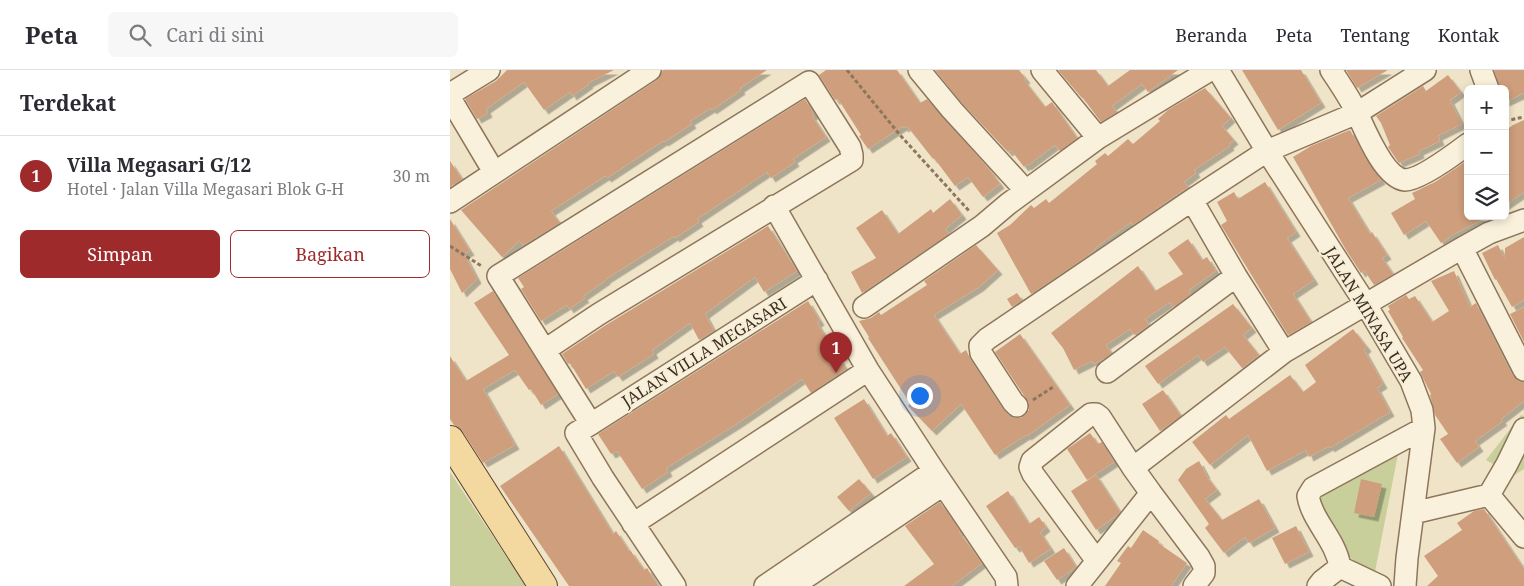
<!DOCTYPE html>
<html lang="id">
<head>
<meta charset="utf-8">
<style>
	body { margin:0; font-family:"Noto Serif",serif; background:#f7f7f7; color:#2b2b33 }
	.controls { position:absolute; right:15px; top:15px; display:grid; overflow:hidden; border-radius:8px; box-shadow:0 2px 8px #0003 }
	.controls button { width:45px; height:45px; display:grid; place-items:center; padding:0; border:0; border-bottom:1px solid #e1e1e2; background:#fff; color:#2b2b33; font:25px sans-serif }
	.you { position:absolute; left:469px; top:325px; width:18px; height:18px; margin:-12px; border:4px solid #fff; border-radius:50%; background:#1a73e8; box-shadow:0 0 0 8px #1a73e833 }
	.badge { display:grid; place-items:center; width:32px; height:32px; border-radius:50%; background:#9e2a2b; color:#fff; font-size:16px; font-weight:700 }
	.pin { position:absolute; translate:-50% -41px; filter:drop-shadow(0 1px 2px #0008) }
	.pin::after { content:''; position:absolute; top:26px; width:18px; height:15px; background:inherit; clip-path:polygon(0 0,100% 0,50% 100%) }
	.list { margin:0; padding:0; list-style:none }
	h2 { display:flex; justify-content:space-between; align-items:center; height:65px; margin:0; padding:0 20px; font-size:21px }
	h2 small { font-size:16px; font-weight:400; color:#7c7c81 }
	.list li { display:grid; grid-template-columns:32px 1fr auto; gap:15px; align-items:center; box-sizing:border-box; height:80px; padding:0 20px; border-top:1px solid #e1e1e2 }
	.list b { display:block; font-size:19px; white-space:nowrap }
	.list p { margin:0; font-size:16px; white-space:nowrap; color:#7c7c81 }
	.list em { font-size:16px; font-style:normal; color:#7c7c81 }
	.actions { display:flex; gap:10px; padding:15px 20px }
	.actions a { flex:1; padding:11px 0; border:1px solid #9e2a2b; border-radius:8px; text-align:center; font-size:18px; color:#9e2a2b }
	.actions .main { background:#9e2a2b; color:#fff }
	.icon { flex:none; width:28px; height:28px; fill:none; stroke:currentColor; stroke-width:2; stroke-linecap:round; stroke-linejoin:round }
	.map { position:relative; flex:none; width:1074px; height:516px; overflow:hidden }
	header { display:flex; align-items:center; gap:30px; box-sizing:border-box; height:70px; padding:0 25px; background:#fff; border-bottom:1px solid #e1e1e2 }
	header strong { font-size:24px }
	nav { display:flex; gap:28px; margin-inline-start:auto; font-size:18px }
	.search { width:350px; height:45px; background:#f7f7f7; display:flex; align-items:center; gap:12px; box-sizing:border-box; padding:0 18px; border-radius:8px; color:#7c7c81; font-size:19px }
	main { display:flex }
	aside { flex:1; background:#fff }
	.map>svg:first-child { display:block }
	.green { fill:#c9cf9b }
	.building { fill:#cf9f7d; filter:url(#shadow) }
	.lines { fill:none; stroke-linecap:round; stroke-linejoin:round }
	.minor-casing { stroke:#8d765c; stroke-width:24 }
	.major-casing { stroke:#5b4430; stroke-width:30 }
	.path { stroke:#8d765c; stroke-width:3; stroke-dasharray:4 2.5; stroke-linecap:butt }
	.minor { stroke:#faf1dc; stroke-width:21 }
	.major { stroke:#f3d9a0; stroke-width:28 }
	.labels { text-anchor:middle; stroke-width:4.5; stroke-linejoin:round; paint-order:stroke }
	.street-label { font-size:16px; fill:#3d2e20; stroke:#f7eed8 }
</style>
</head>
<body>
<header>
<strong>Peta</strong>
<div class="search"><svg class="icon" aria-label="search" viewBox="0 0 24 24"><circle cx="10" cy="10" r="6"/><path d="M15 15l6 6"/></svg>Cari di sini</div>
<nav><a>Beranda</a><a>Peta</a><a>Tentang</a><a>Kontak</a></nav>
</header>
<main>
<aside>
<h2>Terdekat<small></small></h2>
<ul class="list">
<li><span class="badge">1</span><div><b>Villa Megasari G/12</b><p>Hotel · Jalan Villa Megasari Blok G-H</p></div><em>30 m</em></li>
</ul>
<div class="actions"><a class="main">Simpan</a><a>Bagikan</a></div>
</aside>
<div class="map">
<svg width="1074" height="516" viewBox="0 0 1074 516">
	<defs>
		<filter id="shadow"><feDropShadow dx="4.5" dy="4.5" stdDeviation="0" flood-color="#0004"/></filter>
	</defs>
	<rect width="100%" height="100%" fill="#f0e4c8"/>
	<!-- green -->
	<path class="green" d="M1071 345 1074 346V399L1063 406 1036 390Z
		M949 379 924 507 901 488 871 448 865 421Z
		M0 402 76 516H0Z"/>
	<!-- building -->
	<path class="building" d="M57 0H164L138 13 139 14 122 26 120 22 94 40 74 12 36 39 38 43 27 49 15 29 46 11Z
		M213 0H317L290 18 291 20 262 40 261 38 240 51 242 54 214 72 213 71 157 108 155 106 101 141 110 153 73 175 69 171 52 187 11 140 207 10Z
		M376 0H447L470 33 477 29 539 99 550 114 533 127 518 107 505 116 484 88 483 89 457 56 454 58 453 56 418 79 409 66 411 65 388 29 385 30 369 5Z
		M485 0H569L576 9 574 10 595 37 602 32 627 68 610 81 605 75 577 96 576 95 574 97 561 80 558 82 511 32Z
		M608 0H646L658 16 680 0H728L698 22 692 14 662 36 667 42 651 52 633 28H632Z
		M792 0H851L871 33 828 60Z
		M896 0H938L907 18Z
		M1044 0H1074V23L1055 32V19H1050Z
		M998 5 1011 22 1000 30 1012 54 988 66 990 71 969 81 970 84 949 93 938 77 940 75 931 53 926 46 973 16 976 21Z
		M755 18 781 48 772 56 784 70 779 74 780 76 744 100 746 103 734 112 738 117 683 155 681 152 645 178 646 179 636 187 581 224 547 163 560 155 581 135 584 138 596 129 599 133 647 94 645 91 655 83 658 86 678 69 683 74 710 51 708 49 718 40Z
		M355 29 364 44 362 46 376 67 343 89 345 92 321 108 317 102 247 149 249 152 225 168 224 166 156 209V210L133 226 135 228 119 239 117 235 91 251 71 219 74 217 68 208Z
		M1074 50V122L1055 135V61L1063 55Z
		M900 60 916 89 931 110 898 128 920 164 922 162 937 185 932 188 943 204 924 215 914 200 911 203 896 180 843 87 861 76Z
		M1018 90V146H1039L1004 164 991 173 976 151 954 165 941 143 965 129 962 123 985 112Z
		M0 91 12 109 0 117Z
		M815 112 846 162 837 168 864 210 843 224 861 252 838 265 771 155 777 151 767 132 784 122 788 129Z
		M500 129 512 145 495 159 499 164 412 223 401 202 426 188 406 158 432 140 448 164 481 139 483 143Z
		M0 149 20 181 14 184 27 209 12 223 0 199Z
		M318 156 347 201 314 222 305 207 255 244 264 261 249 270 240 253 202 280 204 284 168 307 164 301 136 319 120 293 118 294 112 284 156 255Z
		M1074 167V230L1062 237 1046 209 1045 210 1032 183 1048 175 1055 189V178Z
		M738 169 752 190 757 187 766 201 739 220 741 224 728 234 723 237 720 232 695 249 699 255 684 265 680 259 656 275 661 283 657 287 644 294 642 291 624 300 613 278 601 263 688 196 705 221 733 204 718 183Z
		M526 175 548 200 529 217 484 245 510 284 516 280 521 290 553 339 559 345 564 348H571L576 344 579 340V333L545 282 570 264 620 335 577 366 576 365 545 385 511 334 482 361 458 336 460 333 418 268 419 267 409 251 421 248 429 242 431 245 477 215 474 211Z
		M1004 201 1020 237 1026 233 1063 306 1068 311 1074 312V331L1051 349 1053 351 1025 371 1029 377 1007 393 990 369 998 364 985 345 980 325 981 324 970 302 973 300 952 268 953 267 938 241 940 240 938 236 956 225 959 229 965 226 982 252 999 241 981 211Z
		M43 221 108 324 91 335 81 319 79 320 65 300 33 319 65 375 33 393 13 362 4 355 0 349V286L16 311 59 285 24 233Z
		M567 223 572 230 562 237 557 229Z
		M358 231 370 251 367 253 396 299 361 323 352 309 288 353 216 398 218 402 192 419 167 381 161 384 148 364Z
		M783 234 802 258 793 265 809 285 792 298 775 277 753 292 748 285 708 314 695 296Z
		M1074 237V272L1060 244Z
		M903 259 917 277 914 280 933 314 927 318 940 342 880 378 879 376 859 387 856 380 817 401 798 365 760 395 742 372 776 345 779 349 840 305 853 322 866 312 855 295Z
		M713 320 731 346 710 361 692 334Z
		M414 329 437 366 441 363 457 387 423 409 384 348Z
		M640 363 648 374 652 372 664 392 637 410 617 379Z
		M109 376 163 464 166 461 179 481 180 480 194 500 197 498 208 516H119L50 416Z
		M749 391 756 404H755L767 420 755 429 772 450 809 429 825 458 799 473 795 467 774 483 755 458 759 454 728 410 736 399Z
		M646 405 670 442 666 446 646 460 621 421Z
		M409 409 421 423 399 441 387 427Z
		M911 409 932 414 924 447 904 443Z
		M558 421 579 454 589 447 596 457 590 462 601 479 579 493 569 476 565 478 536 436Z
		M490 432 510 461 509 462 532 493 502 516H454L484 494 455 456Z
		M1034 439 1074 499V516H977L988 506 974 486 1012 460 1007 453 1024 441Z
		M846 456 859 482 835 494 822 468Z
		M693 460 709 471 708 473 737 493 721 516H655L671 493 667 491 678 476 681 478Z
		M614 478 626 497 607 510 594 491Z"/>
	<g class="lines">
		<defs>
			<path id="minor" d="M469 0 502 40 576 121
				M592 0 648 68
				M768 0 817 81 915 233 961 311 972 340 974 358 957 488 955 516
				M881 0C890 14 900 28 907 43 915 60 934 108 955 110 970 110 1006 83 1018 74
				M1031 0 1038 19
				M0 24 39 0
				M0 28 44 102
				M742 130 786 206 834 282 1012 178 1039 163 1074 150
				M0 132 200 0
				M324 136 418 300 484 401 556 507 557 516
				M1012 178 1074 300
				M414 237 532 156 558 134 648 68 760 0
				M95 280 149 244 402 90V85L400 77 359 12 48 206 141 354 126 363 153 408 225 516
				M657 302 786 206
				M567 336 563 332 531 283 530 276 537 269 742 130 817 81 907 43 975 0
				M641 344H646L650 347 683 398 701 423 647 491 583 404 580 397 582 391Z
				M141 354 367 210
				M683 398 834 282
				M701 423 749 487 754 496V503L744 516
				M1039 425 1057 394 1074 359
				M963 443 1039 425 1074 467
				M183 454 418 300
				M890 497C886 470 862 451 858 426L863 418 974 358
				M315 516 484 401
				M343 516 493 415
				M627 516 647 491
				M868 516 872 511 890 497 930 516"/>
			<path id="major" d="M0 370 93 516"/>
		</defs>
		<!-- minor casing -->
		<use href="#minor" class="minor-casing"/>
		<!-- major casing -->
		<use href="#major" class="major-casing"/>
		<!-- path -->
		<path class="path" d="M397 0 450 65 520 142
			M1055 51 1074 47
			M0 176 33 197
			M583 330 603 317"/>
		<!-- minor -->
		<use href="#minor" class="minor"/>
		<!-- major -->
		<use href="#major" class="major"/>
	</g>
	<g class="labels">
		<!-- street labels -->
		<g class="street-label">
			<text transform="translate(919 244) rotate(59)" y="6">JALAN MINASA UPA</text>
			<text transform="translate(254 282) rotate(-32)" y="6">JALAN VILLA MEGASARI</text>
		</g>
	</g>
</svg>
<div class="controls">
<button>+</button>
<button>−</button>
<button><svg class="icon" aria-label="layers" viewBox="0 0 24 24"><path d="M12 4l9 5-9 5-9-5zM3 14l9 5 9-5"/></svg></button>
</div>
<div class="you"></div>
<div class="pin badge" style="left:386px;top:303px">1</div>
</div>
</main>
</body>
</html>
